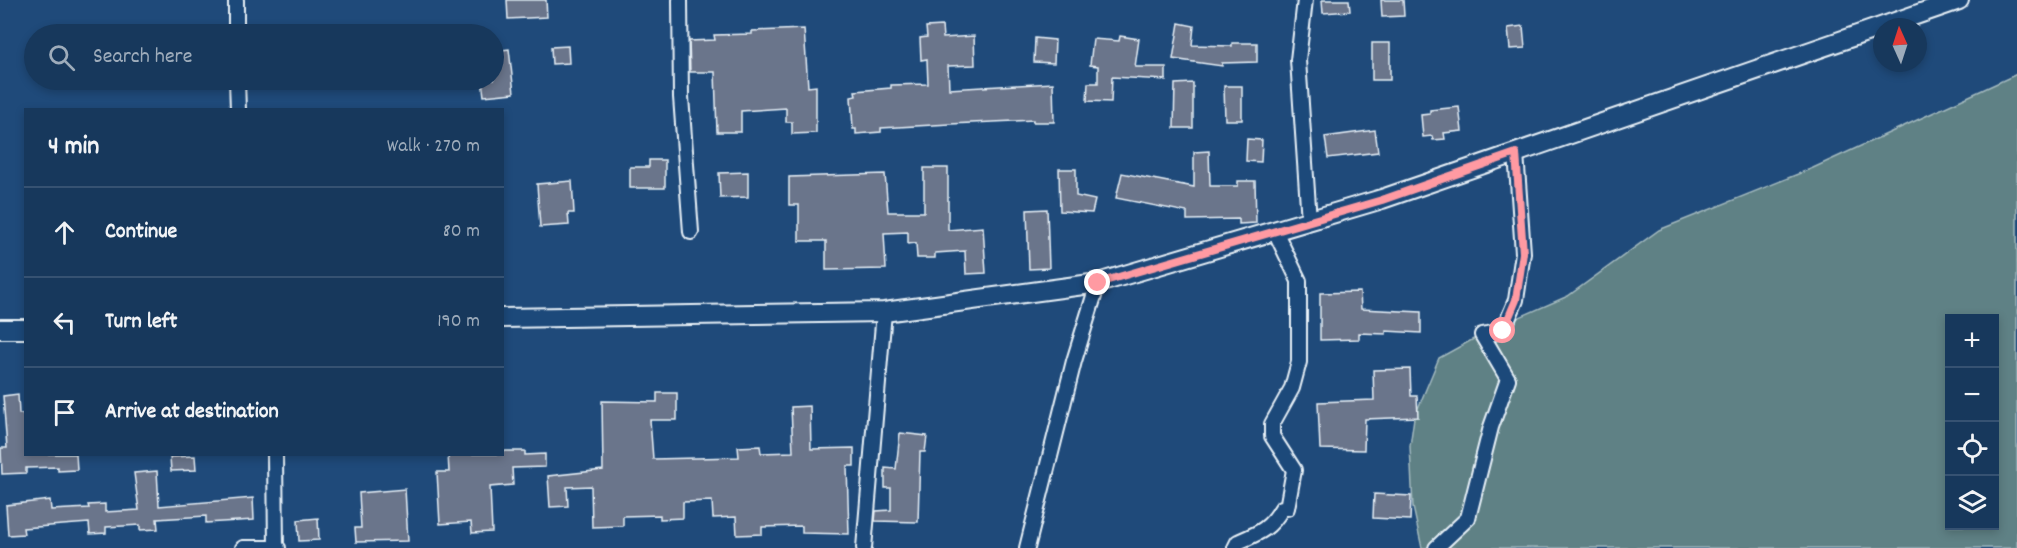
<!DOCTYPE html>
<html lang="en">
<head>
<meta charset="utf-8">
<style>
	body { margin:0; font-family:Dekko,sans-serif; background:#244365; color:#f1f3f6 }
	.controls { position:absolute; right:18px; bottom:18px; display:grid; overflow:hidden; border-radius:0px; box-shadow:0 3px 9px #0003 }
	.controls button { width:54px; height:54px; display:grid; place-items:center; padding:0; border:0; border-bottom:2px solid #365272; background:#17385c; color:#f1f3f6; font:30px sans-serif }
	.compass { position:absolute; left:1873px; top:18px; width:54px; height:54px; border-radius:50%; background:#17385c; box-shadow:0 3px 9px #0003; rotate:357deg }
	.stop { position:absolute; width:18px; height:18px; margin:-14px; border:4px solid #ff9aa2; border-radius:50%; background:#fff }
	.stop.end { background:#ff9aa2; border-color:#fff; box-shadow:0 2px 6px #0008 }
	.list { margin:0; padding:0; list-style:none }
	h2 { display:flex; justify-content:space-between; align-items:center; height:78px; margin:0; padding:0 24px; font-size:26px }
	h2 small { font-size:20px; font-weight:400; color:#9eacbb }
	.list li { display:grid; grid-template-columns:39px 1fr auto; gap:18px; align-items:center; box-sizing:border-box; height:90px; padding:0 24px; border-top:2px solid #365272 }
	.list b { display:block; font-size:22px; white-space:nowrap }
	.list em { font-size:20px; font-style:normal; color:#9eacbb }
	.icon { flex:none; width:33px; height:33px; fill:none; stroke:currentColor; stroke-width:2; stroke-linecap:round; stroke-linejoin:round }
	.map { position:relative; flex:none; width:2017px; height:548px; overflow:hidden }
	.search { position:absolute; background:#17385c; box-shadow:0 3px 9px #0003; left:24px; top:24px; width:480px; height:66px; display:flex; align-items:center; gap:15px; box-sizing:border-box; padding:0 21px; border-radius:33px; color:#9eacbb; font-size:22px }
	.panel { position:absolute; background:#17385c; box-shadow:0 3px 9px #0003; left:24px; top:108px; width:480px; height:348px; border-radius:0px }
	.map>svg:first-child { display:block }
	.green { fill:#5e8185; stroke:#a3b9be; stroke-width:1.5; fill-rule:evenodd }
	.building { fill:#6b748b; stroke:#e8f1f8; stroke-width:1.5 }
	.lines { fill:none; stroke-linecap:round; stroke-linejoin:round }
	.street-casing { stroke:#e8f1f8; stroke-width:18 }
	.secondary-casing { stroke:#e8f1f8; stroke-width:22 }
	.street { stroke:#1f4a7a; stroke-width:14 }
	.secondary { stroke:#1f4a7a; stroke-width:18 }
	.route { stroke:#ff9aa2; stroke-width:8 }
</style>
</head>
<body>
<div class="map">
<svg width="2017" height="548" viewBox="0 0 2017 548">
	<rect width="100%" height="100%" fill="#1f4a7a"/>
	<filter id="ink" filterUnits="userSpaceOnUse"><feTurbulence type="fractalNoise" baseFrequency=".0167" numOctaves="2"/><feDisplacementMap in="SourceGraphic" scale="12" xChannelSelector="R" yChannelSelector="G"/><feConvolveMatrix kernelMatrix="1 2 1 2 8 2 1 2 1" color-interpolation-filters="sRGB"/></filter>
	<g filter="url(#ink)">
		<!-- green -->
		<path class="green" d="M2017 74V548H1422L1413 507 1410 446 1414 418 1439 358 1490 330 1568 296 1659 230 1813 168ZM1950 318H1994V526H1950Z"/>
		<!-- building -->
		<path class="building" d="M507 0H546L547 17 508 19Z
			M1322 0H1349L1350 11 1323 13Z
			M1381 0H1403L1404 16 1382 17Z
			M1179 23 1194 26 1192 45 1232 46V43H1257V62L1222 63V66L1173 59Z
			M942 26 943 38 974 36 975 65 948 66 949 89 1053 83 1054 122H1033V120L950 124 881 128V132L856 134V129H853L851 97 856 96 855 91 891 88V85L928 84 927 59 921 60 920 38 927 37 926 27Z
			M1523 26 1525 48 1510 49 1508 28Z
			M804 29 808 87 816 86V133L792 134V122H786V108L741 111V132H717L715 72H690L689 41 715 40 714 35 752 34V31Z
			M1120 36 1139 39 1135 67H1166V80L1112 77 1111 102 1087 101 1088 83H1098V66L1090 65 1093 39 1119 41Z
			M1035 38 1055 40 1054 63 1034 62Z
			M1372 43H1390V80H1372Z
			M568 46 569 63 552 64 551 47Z
			M509 49 514 93 484 96 482 80H494V51Z
			M1193 83V128H1174L1175 84Z
			M1224 86H1242V120H1225Z
			M1459 107 1462 131 1444 133 1445 139 1433 140 1432 136 1423 137 1421 115 1430 114V110Z
			M1375 130 1378 152 1328 158 1325 137Z
			M1247 139 1262 140 1261 162 1246 161Z
			M1209 151 1210 186H1238V181H1255L1256 223 1239 224V219L1187 220V212L1116 198 1122 173 1194 187V152Z
			M649 160H665V188H630V167H649Z
			M924 168H948V230L983 227 986 273 966 274 965 251 935 253V258H917L916 243 908 244V232L884 233 886 269 826 270V241H799V205H789V177L885 174 888 212H924Z
			M1059 169H1076V196L1095 200 1092 213 1060 211Z
			M748 172V197L720 198 719 173Z
			M572 181 574 213H568L569 225 540 227 537 184Z
			M1047 209 1049 268 1029 269 1027 210Z
			M1360 292 1361 309 1421 312V333L1386 331V334L1359 333V339L1320 340V293Z
			M1410 369 1411 396H1417L1418 417 1365 419 1364 450 1320 449 1318 402 1374 400 1373 370Z
			M657 393H677V420H650L653 459 739 457 738 447 760 446 761 453 793 452 791 407 810 406 811 449 854 448V466H847L849 534 802 533V526L762 527V534L737 535 736 517 713 518 712 501 683 502V518L660 519V515L623 516V526L592 527 591 486 567 487 568 506 550 507 548 476 603 470 602 401 657 402Z
			M18 394 19 414H26V454H76L77 470 58 471V467L26 468V473L2 474 1 448H7L3 396Z
			M900 433 927 436 925 452H920L918 522 875 521 876 511 891 510V488H885V468L896 469Z
			M502 451H525V455L545 454V467L512 468 513 485 490 487 492 532 472 533 471 522 440 524 437 472H449L448 454H502Z
			M195 456 196 470 171 471 170 457Z
			M157 471 159 506 253 498 254 520 206 523V516L157 519 158 529 140 530V525L106 527V533L90 534 89 523 23 528 24 534 8 535 6 505 50 500 51 510 89 508 88 505 105 504V512L139 510 134 473Z
			M405 489 408 541 356 542 355 528H361L359 493Z
			M1374 494 1411 496 1410 520 1373 518Z
			M318 518 319 540 299 541 298 520Z"/>
		<g class="lines">
			<defs>
				<path id="street" d="M680 0 681 97 691 232
					M1305 0 1298 60 1309 221
					M236 34V0
					M237 80 238 110
					M275 454 276 548
					M243 548H278
					M864 548 884 312
					M1027 548 1074 361 1098 283
					M1235 548 1238 542C1259 533 1270 529 1282 508H1287L1294 470 1272 436V424L1292 388 1299 362V281L1275 231
					M1436 548 1468 518 1491 427 1508 379 1482 335 1503 331 1516 300 1523 253 1516 153"/>
				<path id="secondary" d="M502 318 884 312 1098 283 1382 199 1959 0
					M0 329H26"/>
			</defs>
			<!-- street casing -->
			<use href="#street" class="street-casing"/>
			<!-- secondary casing -->
			<use href="#secondary" class="secondary-casing"/>
			<!-- street -->
			<use href="#street" class="street"/>
			<!-- secondary -->
			<use href="#secondary" class="secondary"/>
		</g>
	</g>
	<g class="lines" filter="url(#ink)">
		<!-- route -->
		<path class="route" d="M1098 283 1382 200 1516 153 1523 253 1516 300 1503 331"/>
	</g>
</svg>
<div class="controls">
<button>+</button>
<button>−</button>
<button><svg class="icon" aria-label="locate" viewBox="0 0 24 24"><circle cx="12" cy="12" r="6"/><path d="M12 2v4M12 18v4M2 12h4M18 12h4"/></svg></button>
<button><svg class="icon" aria-label="layers" viewBox="0 0 24 24"><path d="M12 4l9 5-9 5-9-5zM3 14l9 5 9-5"/></svg></button>
</div>
<svg class="compass" viewBox="-18 -18 36 36"><path d="M0-13l5 13h-10z" fill="#e53935"/><path d="M0 13l5-13h-10z" fill="#9eacbb"/></svg>
<div class="stop" style="left:1503px;top:331px"></div>
<div class="stop end" style="left:1098px;top:283px"></div>
<div class="search"><svg class="icon" aria-label="search" viewBox="0 0 24 24"><circle cx="10" cy="10" r="6"/><path d="M15 15l6 6"/></svg>Search here</div>
<section class="panel">
<h2>4 min<small>Walk · 270 m</small></h2>
<ul class="list">
<li><svg class="icon" aria-label="ahead" viewBox="0 0 24 24"><path d="M12 20V5M6 11l6-6 6 6"/></svg><div><b>Continue</b></div><em>80 m</em></li>
<li><svg class="icon" aria-label="left" viewBox="0 0 24 24"><path d="M17 20v-9H6M10 6l-5 5 5 5"/></svg><div><b>Turn left</b></div><em>190 m</em></li>
<li><svg class="icon" aria-label="arrive" viewBox="0 0 24 24"><path d="M6 21V4h12l-3 4 3 4H6"/></svg><div><b>Arrive at destination</b></div></li>
</ul>
</section>
</div>
</body>
</html>
